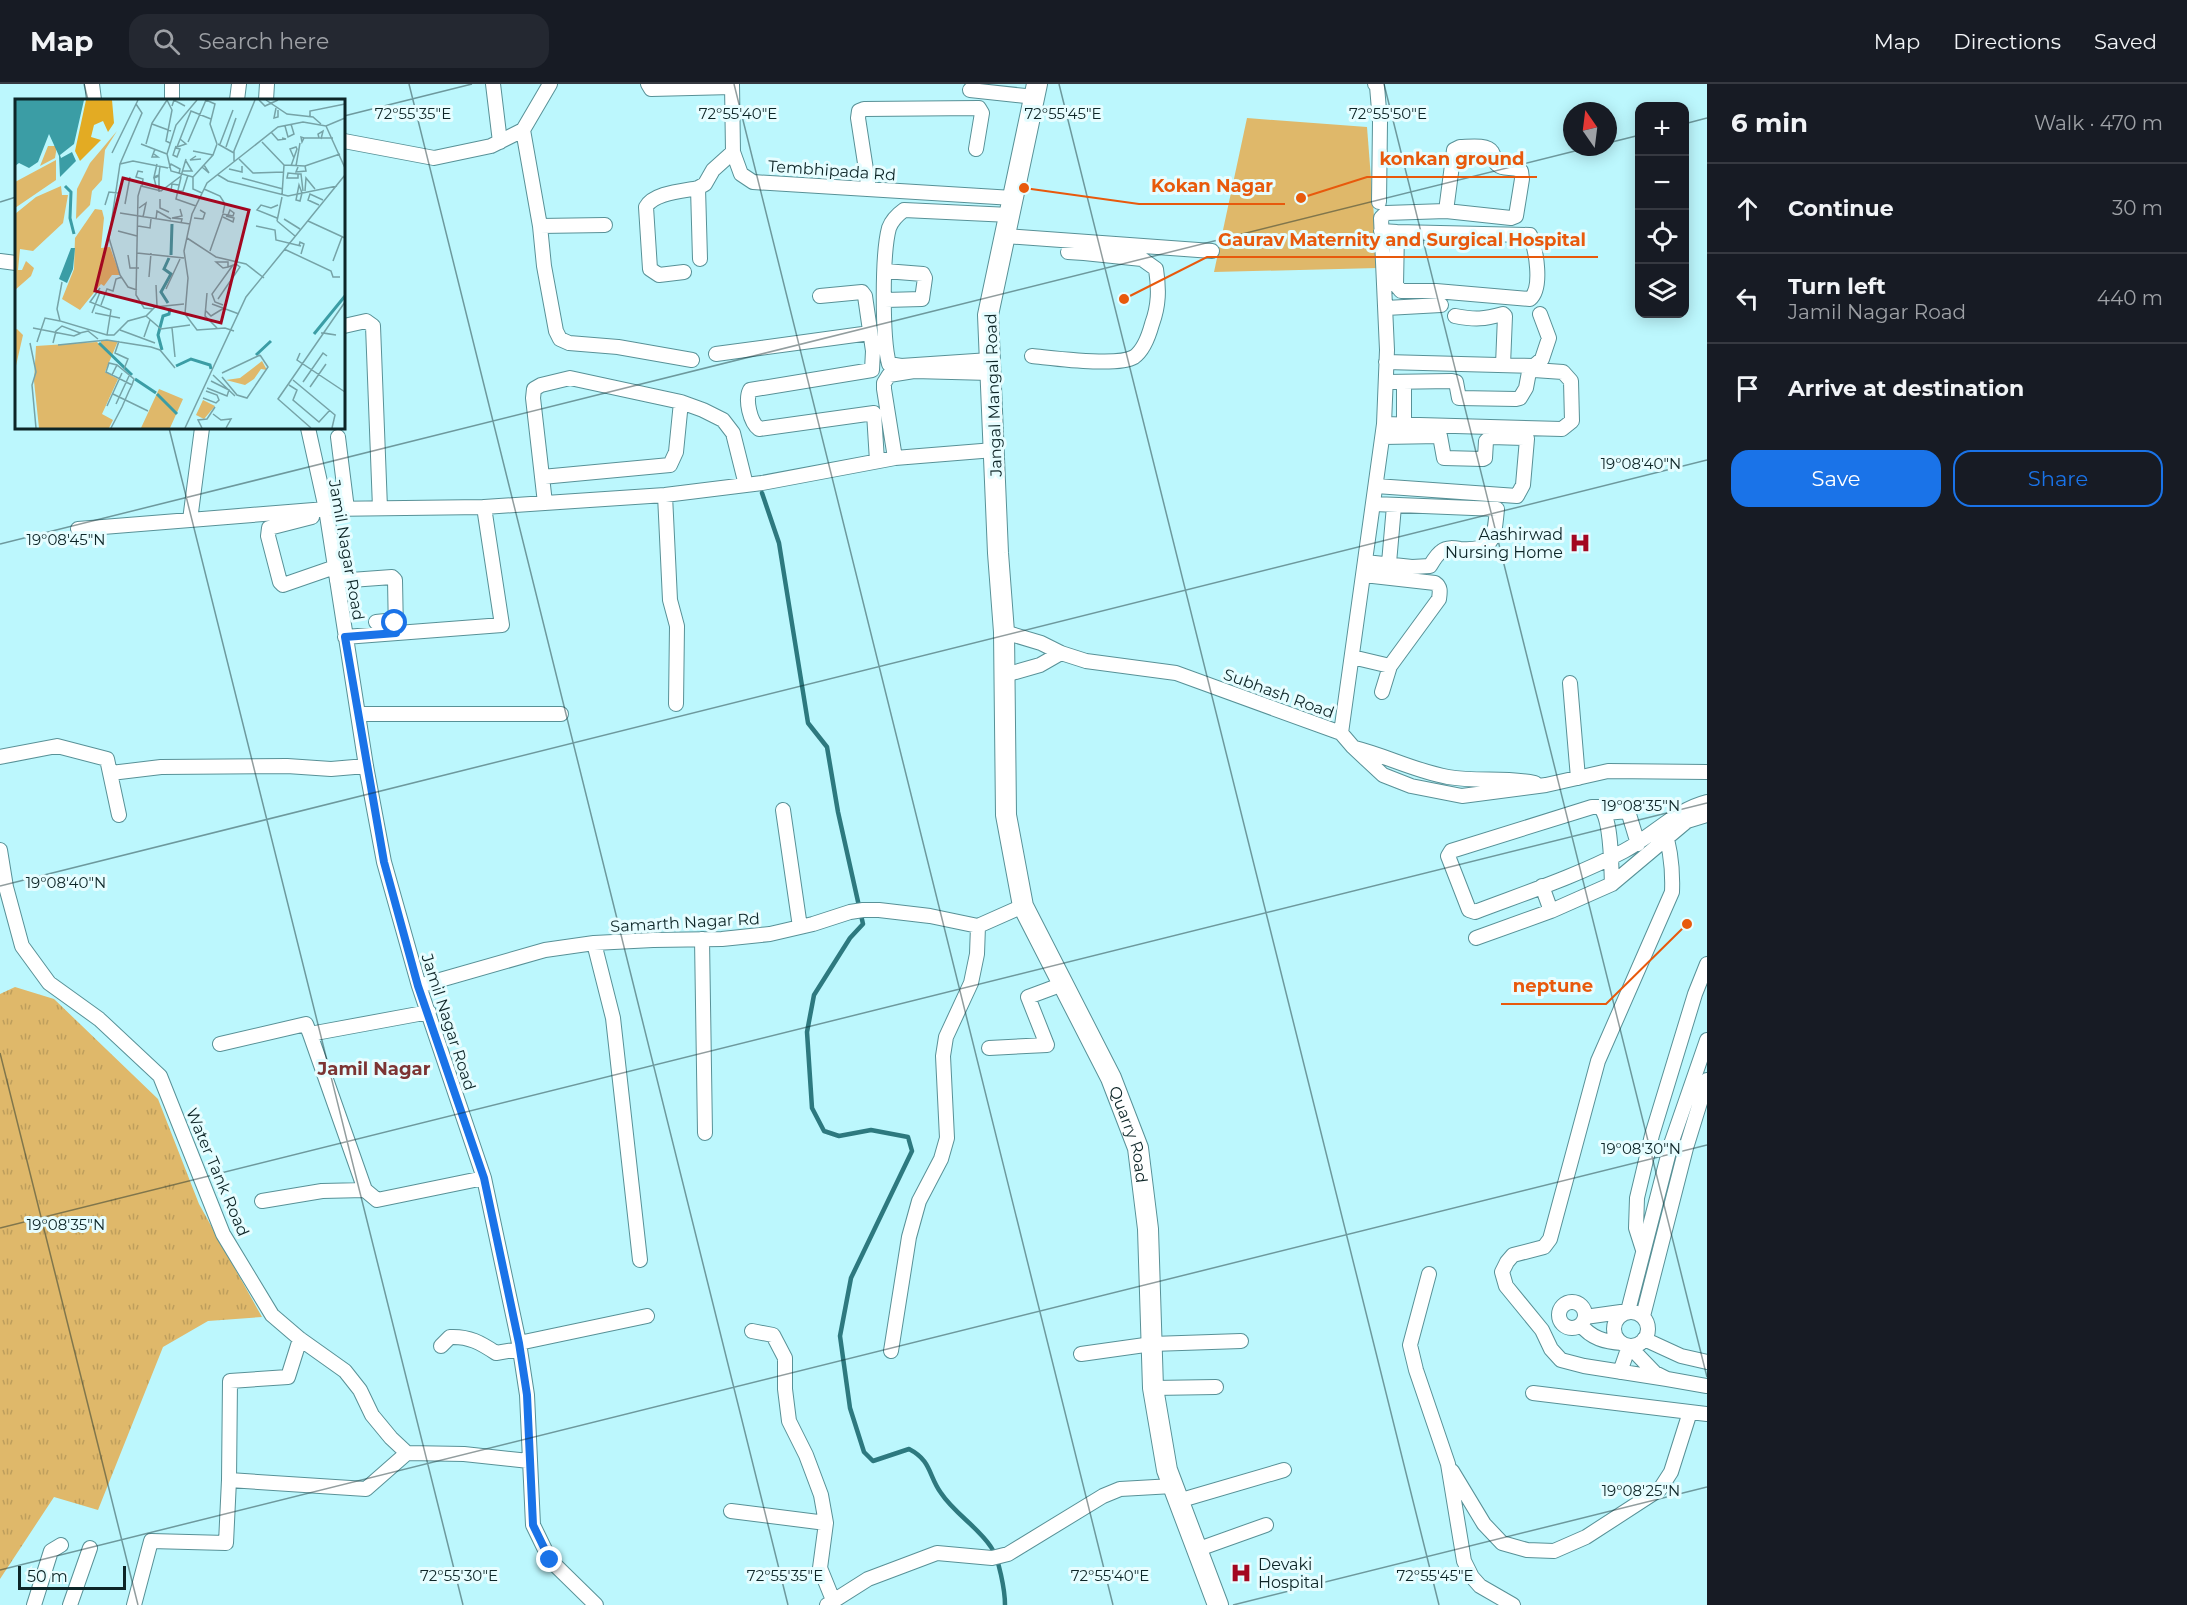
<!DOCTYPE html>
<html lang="en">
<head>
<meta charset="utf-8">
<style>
	body { margin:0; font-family:Montserrat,sans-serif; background:#242831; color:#f1f3f6 }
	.controls { position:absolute; right:18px; top:18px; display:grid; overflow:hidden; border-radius:12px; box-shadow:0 3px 15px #0003 }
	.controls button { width:54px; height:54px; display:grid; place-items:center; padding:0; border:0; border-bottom:2px solid #363941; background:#171b24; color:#f1f3f6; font:30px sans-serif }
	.compass { position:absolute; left:1563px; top:18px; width:54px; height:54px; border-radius:50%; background:#171b24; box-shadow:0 3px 15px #0003; rotate:346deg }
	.scale { position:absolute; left:18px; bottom:15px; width:108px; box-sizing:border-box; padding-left:6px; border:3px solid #0d2527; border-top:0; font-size:16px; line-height:21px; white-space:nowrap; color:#0d2527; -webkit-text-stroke:4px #e6fdff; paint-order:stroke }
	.stop { position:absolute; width:18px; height:18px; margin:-14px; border:4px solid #1a73e8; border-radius:50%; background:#fff }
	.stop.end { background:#1a73e8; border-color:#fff; box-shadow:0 2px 6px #0008 }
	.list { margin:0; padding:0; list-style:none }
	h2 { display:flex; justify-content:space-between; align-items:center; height:78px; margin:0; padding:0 24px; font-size:26px }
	h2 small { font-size:20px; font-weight:400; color:#9ea1a6 }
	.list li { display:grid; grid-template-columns:39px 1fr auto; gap:18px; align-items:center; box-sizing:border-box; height:90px; padding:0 24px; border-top:2px solid #363941 }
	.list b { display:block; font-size:22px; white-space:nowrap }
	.list p { margin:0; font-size:20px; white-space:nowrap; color:#9ea1a6 }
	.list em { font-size:20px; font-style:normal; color:#9ea1a6 }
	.actions { display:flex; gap:12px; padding:18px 24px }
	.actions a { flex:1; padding:14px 0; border:2px solid #1a73e8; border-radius:18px; text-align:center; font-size:21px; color:#1a73e8 }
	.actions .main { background:#1a73e8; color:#fff }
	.icon { flex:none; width:33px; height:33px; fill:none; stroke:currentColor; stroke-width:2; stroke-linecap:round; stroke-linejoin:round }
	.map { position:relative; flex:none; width:1707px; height:1521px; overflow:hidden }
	header { display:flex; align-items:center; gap:36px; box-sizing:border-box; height:84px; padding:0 30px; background:#171b24; border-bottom:2px solid #363941 }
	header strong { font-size:28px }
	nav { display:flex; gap:33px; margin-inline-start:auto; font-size:21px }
	.search { width:420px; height:54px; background:#242831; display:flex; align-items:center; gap:15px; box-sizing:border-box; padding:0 21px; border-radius:18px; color:#9ea1a6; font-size:22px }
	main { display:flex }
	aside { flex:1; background:#171b24 }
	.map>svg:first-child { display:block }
	.grass { fill:url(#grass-tufts) }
	.park { fill:#dfb86a }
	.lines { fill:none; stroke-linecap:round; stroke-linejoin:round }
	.stream { stroke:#2d797f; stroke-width:4.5 }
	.minor-casing { stroke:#589197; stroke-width:16 }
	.secondary-casing { stroke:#589197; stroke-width:22 }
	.minor { stroke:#fff; stroke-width:14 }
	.secondary { stroke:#fff; stroke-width:20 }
	.route { stroke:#1a73e8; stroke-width:8 }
	.ticks { fill:none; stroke:#0d2527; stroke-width:1.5; stroke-opacity:0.45 }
	.labels { text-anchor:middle; stroke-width:6; stroke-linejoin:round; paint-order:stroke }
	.street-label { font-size:16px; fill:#0d2527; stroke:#e6fdff }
	.poi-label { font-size:16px; fill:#0d2527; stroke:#e6fdff; text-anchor:end }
	.neighbourhood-label { font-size:18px; font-weight:bold; fill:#7c3433; stroke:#e6fdff }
	.inset-river { fill:none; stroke:#3b9da5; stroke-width:3 }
	.inset-road { fill:none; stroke:#76a3a7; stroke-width:1.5 }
	.view { fill:#a30720; fill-opacity:0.15; stroke:#a30720; stroke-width:3 }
	.inset-edge { fill:none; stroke:#0d2527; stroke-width:3 }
	.ticks-label { font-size:15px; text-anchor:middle; fill:#0d2527; stroke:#e6fdff; stroke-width:6; stroke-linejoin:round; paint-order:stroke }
	.leader { fill:none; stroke:#e8590c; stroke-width:2 }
	.callout-dot { fill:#e8590c; stroke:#e6fdff; stroke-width:2 }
	.callout-label { font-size:18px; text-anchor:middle; font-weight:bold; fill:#e8590c; stroke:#e6fdff; stroke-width:6; stroke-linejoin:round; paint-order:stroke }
</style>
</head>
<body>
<header>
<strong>Map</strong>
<div class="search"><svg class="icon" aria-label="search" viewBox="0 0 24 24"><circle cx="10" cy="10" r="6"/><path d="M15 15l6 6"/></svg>Search here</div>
<nav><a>Map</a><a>Directions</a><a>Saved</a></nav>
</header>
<main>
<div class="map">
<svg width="1707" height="1521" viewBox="0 0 1707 1521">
	<defs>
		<pattern id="grass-tufts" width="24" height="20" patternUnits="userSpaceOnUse" patternTransform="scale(1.5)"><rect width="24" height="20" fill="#dfb86a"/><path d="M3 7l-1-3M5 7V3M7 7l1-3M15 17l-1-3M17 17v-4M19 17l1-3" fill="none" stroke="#be9e5c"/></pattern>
	</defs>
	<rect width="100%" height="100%" fill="#bcf7fd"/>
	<!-- grass -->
	<path class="grass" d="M15 903 54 915 158 1015 199 1120 262 1233 208 1237 163 1263 98 1426 54 1413 0 1495V910Z"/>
	<!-- park -->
	<path class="park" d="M1247 34 1367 43 1378 184 1214 188Z"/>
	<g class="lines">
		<!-- stream -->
		<path class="stream" d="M762 409 779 459 808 639 827 663 838 728 863 840 850 854 814 911 807 948 812 1024 824 1047 839 1052 871 1046 908 1053 912 1067 851 1194 840 1252 850 1324 864 1368 873 1377 909 1365C932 1377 928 1391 941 1409 954 1429 978 1443 991 1463 999 1474 1005 1507 1005 1521"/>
		<defs>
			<path id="minor" d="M92 0 94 16
				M493 0 500 58
				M648 0 651 5 732 3
				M732 0 733 68 741 90 753 98 1013 114
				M1375 0 1377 2 1380 38 1379 118
				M970 6 1035 13
				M172 16V0
				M237 16 239 0
				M266 16 267 0
				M523 46 540 142 605 141
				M344 57 434 74 491 62 523 46 550 0
				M1460 63C1468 63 1487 60 1492 68 1495 73 1493 78 1498 81 1504 86 1514 82 1521 87L1522 95 1516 132 1511 134 1446 127 1454 66Z
				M869 105 858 34 859 27 864 25 979 24 982 29 976 65
				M540 142 544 182 556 247 560 255 569 259 618 263 692 276
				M1381 147 1397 148 1530 151C1536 165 1543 204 1530 215L1436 207H1401L1396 201 1397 148
				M1005 152 1212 167
				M1068 168 1084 169
				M700 175 698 104 705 100 713 86 733 68
				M0 177 16 179
				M684 188 659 191 650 185 646 123C653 109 683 107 698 104
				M820 212 862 208 865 212 873 267 872 286 750 306C745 316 750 338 759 345L874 329 877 377
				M885 216 922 215 925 194 923 190 885 187
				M1386 224 1441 221
				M1455 232C1476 236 1484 235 1503 230L1505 232 1503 281
				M344 242 366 237 373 242 380 424
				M716 270 870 249
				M1032 272C1053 274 1117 283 1134 273 1144 266 1149 251 1152 240 1159 221 1159 205 1156 185L1142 175 1084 169 1085 159
				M990 276 901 282 889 280C882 254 882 170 889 144 892 136 897 131 904 126L1010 131
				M1386 278 1534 282 1542 275 1549 254 1540 230
				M1384 340 1562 345 1572 337 1571 297 1563 288 1534 286 1529 288 1526 304 1520 314 1516 315 1459 314 1456 298 1452 297 1386 298
				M1404 341V298
				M308 344 326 425 366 682 384 778 419 902 484 1094 519 1259 527 1311 533 1441 550 1476 596 1521
				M338 353 347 425
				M895 374 884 305V299L889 291 914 287 990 289
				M542 393 670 381 676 368 681 318
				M1376 402 1517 412 1523 401 1527 355 1524 354 1491 353 1486 357 1485 374 1483 375 1444 374 1440 352 1383 353
				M665 411 670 516 677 542 676 620
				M545 419 533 314 534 305 541 301 570 294 681 318 703 326 723 336 733 349 746 401
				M312 433 269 444 268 452 280 498 283 501 335 483
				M190 436 202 344
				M78 445 326 425 484 423 665 411 762 399 895 374 994 366
				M1365 478 1412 483 1430 482C1433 477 1437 470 1442 467 1447 463 1454 464 1460 465 1494 467 1494 456 1497 425L1374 420
				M1389 479 1394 422
				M1364 491 1435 499C1441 503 1440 508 1439 515L1390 582 1382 608
				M337 497 392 493 395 496 396 549
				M376 538 395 536
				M1004 548 1041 559 1061 569 1086 577 1176 589 1341 649 1353 663 1383 691 1411 702 1462 712 1546 701 1608 687 1707 688
				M345 553 502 541 484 423
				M1352 573 1390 582
				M1005 591 1040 581 1061 569
				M1570 599 1578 694
				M358 630H561
				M1341 649 1384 340 1387 266 1381 134 1386 129 1446 127
				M1355 664C1387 672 1415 687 1448 693 1476 698 1506 693 1535 699
				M0 673 57 662 107 675 119 731
				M111 689 161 683 287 682 331 685 366 682
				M783 726 800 843
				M1606 729 1628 727 1638 760
				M1663 741C1670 762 1673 785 1672 808L1598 977 1550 1155 1544 1163 1513 1171 1507 1178 1502 1188 1506 1202 1542 1246 1551 1265 1561 1276 1584 1282 1667 1295
				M0 766 6 803 22 862 49 899 99 935 160 992 223 1150 272 1231 300 1255 345 1287 360 1306 372 1331 391 1354 407 1369 464 1370 529 1377
				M1612 800C1611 782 1612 735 1600 723H1592L1451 767 1448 772 1469 826 1475 828C1525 809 1577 792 1624 767 1653 752 1675 726 1707 718
				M1542 802 1551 827 1612 800 1687 737 1707 731
				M1476 854 1551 827
				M702 855 705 1049
				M594 859 613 934 640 1176
				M419 902 545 866 594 859 653 856 722 855 770 850 813 840 850 828 863 826H879L930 832 978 842 1023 822
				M310 950 365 1106 377 1116 484 1094
				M220 960 306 940 310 950 429 928
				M989 964 1047 961 1028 913 1063 900
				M262 1117 322 1107 365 1106
				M1643 1166 1636 1144 1637 1114 1652 1051 1695 910 1707 880
				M1429 1190 1410 1261 1416 1286 1448 1380 1464 1477 1472 1493 1480 1502 1513 1521
				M1559 1231a13 13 0 1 1 26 0a13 13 0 1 1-26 0Z
				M1614 1245a17 17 0 1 1 34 0a17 17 0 1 1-34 0Z
				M1643 1232 1686 1064 1707 996
				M1585 1233 1628 1227 1671 1060 1707 956
				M1581 1241C1591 1254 1605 1258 1622 1259
				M752 1247 773 1251 785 1274V1305L789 1337 806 1371 821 1411 826 1439 820 1484 833 1516
				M1644 1255 1681 1272 1707 1278
				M519 1259 647 1232
				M441 1262 450 1253C469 1252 481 1259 496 1269L520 1265
				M891 1267 909 1153 919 1117 941 1075 947 1054 943 972 946 953 971 899 977 870 978 842
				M1081 1270 1152 1260 1241 1257
				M1620 1288 1629 1262 1655 1289 1667 1295 1707 1302
				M1153 1304 1216 1303
				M1533 1309 1707 1330
				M1452 1387 1484 1440 1502 1459 1527 1466 1554 1467 1586 1453 1660 1405 1671 1388 1690 1328
				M229 1396 366 1405 407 1369
				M1178 1417 1284 1386
				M731 1427 826 1439
				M1196 1466 1266 1441
				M34 1521 51 1467 61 1461
				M70 1521 90 1464
				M134 1521 151 1457 226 1459 229 1396 230 1297 288 1293 300 1255
				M827 1521 868 1495 937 1469 992 1474 1008 1470 1103 1412 1120 1405 1173 1402"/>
			<g id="secondary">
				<path id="s1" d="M1037 0 988 231 998 469 1004 548 1006 731 1023 822 1111 994 1138 1064 1148 1145 1153 1304 1167 1386 1218 1521"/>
			</g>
		</defs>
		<!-- minor casing -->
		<use href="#minor" class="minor-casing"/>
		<!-- secondary casing -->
		<use href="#secondary" class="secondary-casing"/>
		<!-- minor -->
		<use href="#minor" class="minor"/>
		<!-- secondary -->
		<use href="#secondary" class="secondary"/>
	</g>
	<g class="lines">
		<!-- route -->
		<path class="route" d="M395 539 396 549 345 553 384 778 418 902 484 1094 519 1259 527 1311 533 1441 550 1476"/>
	</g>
	<!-- ticks -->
	<path class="ticks" d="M84 0 88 16M409 0 788 1521M734 0 1113 1521M1059 0 1439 1521M1384 0 1707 1293M344 32 472 0M1684 40 1707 34M1608 59 1640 51M0 118 16 113M169 344 463 1521M0 460 1591 63M0 802 1707 376M0 969 138 1521M0 1144 1707 719M0 1486 1707 1061M1233 1521 1707 1403"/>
	<!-- icons -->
	<defs>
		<symbol id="hospital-bare" viewBox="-9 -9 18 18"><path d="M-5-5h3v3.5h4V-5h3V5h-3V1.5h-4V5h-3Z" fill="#a30720" stroke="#e6fdff" stroke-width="2.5" paint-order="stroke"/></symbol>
	</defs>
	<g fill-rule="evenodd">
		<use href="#hospital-bare" x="1565" y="444" width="30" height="30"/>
		<use href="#hospital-bare" x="1226" y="1474" width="30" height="30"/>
	</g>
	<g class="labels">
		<!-- street labels -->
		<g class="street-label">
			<text transform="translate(832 86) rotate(4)" y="6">Tembhipada Rd</text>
			<text transform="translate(993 311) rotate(-92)" y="6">Jangal Mangal Road</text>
			<text transform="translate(347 466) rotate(80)" y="6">Jamil Nagar Road</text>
			<text transform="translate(1279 609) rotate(20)" y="6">Subhash Road</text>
			<text transform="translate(685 838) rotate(-3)" y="6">Samarth Nagar Rd</text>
			<text transform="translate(449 938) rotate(72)" y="6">Jamil Nagar Road</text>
			<text dy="6" stroke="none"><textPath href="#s1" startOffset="1082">Quarry Road</textPath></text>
			<text transform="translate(218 1088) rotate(67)" y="6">Water Tank Road</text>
		</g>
		<!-- poi labels -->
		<g class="poi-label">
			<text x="1563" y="456">Aashirwad<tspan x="1563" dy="18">Nursing Home</tspan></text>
			<text x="1258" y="1486" text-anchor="start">Devaki<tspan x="1258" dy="18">Hospital</tspan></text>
		</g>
		<!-- neighbourhood labels -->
		<g class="neighbourhood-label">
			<text x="374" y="991">Jamil Nagar</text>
		</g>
	</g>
	<!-- overview -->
	<g transform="translate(15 15)">
		<rect width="330" height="330" fill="#bcf7fd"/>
		<path d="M102 32 90 51 87 81 77 92 75 106 61 120 62 90 75 64ZM33 47H42L40 59 25 67ZM41 61V81L0 109V83ZM46 87 47 96H53L48 124 18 152 5 150 3 171H7L11 162 19 169 16 177 0 191V115L21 98ZM80 110 87 111 89 119 86 149 95 148 105 176H97L89 187 86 185 65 211 47 200 59 170 60 139ZM2 230 8 236 0 271V231ZM86 242H103L90 273 103 280 87 315 98 321 94 329H24L19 282 21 247 82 243 86 247Z" fill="#dfb86a"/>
		<path d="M71 1H97L99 24 93 33 88 22 79 26 76 38 86 41 65 62 60 52Z" fill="#e3ab23"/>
		<path d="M247 262 252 271 246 270 239 280 230 286 211 281 225 279ZM144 290 168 300 155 329H126ZM188 301 200 307 189 320 181 316Z" fill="#dfb86a"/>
		<path d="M0 1H69L59 45 45 56 46 59 57 53 61 62 45 78 44 57 34 35 23 63 14 69 4 64 0 67ZM56 149H60L58 170 52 184 44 180Z" fill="#3b9da5"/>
		<path class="inset-river" d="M50 87 56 93 55 119 59 135M156 156 157 125M153 204 146 193 156 175 149 170 154 159M299 235 330 197M84 244 117 276M147 251 143 236 148 217 154 215 155 209M241 256 256 242M161 267 176 260 195 266 196 270M120 280 141 294M142 295 162 315"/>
		<path class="inset-road" d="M152 1 157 11 151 42 155 44M191 1 200 5 195 25 202 45M244 1 250 7 263 1M251 1 272 15 298 18 306 25M121 5 127 14 105 65 94 139 105 176 113 188 122 191M157 7 159 1 170 7M261 9 259 19 263 18V11M295 18V12L330 5M137 25 156 32M270 27 273 38 279 35 276 25M311 27 330 69M256 33 263 41 271 40 267 39M289 39 286 38 287 43 289 39H318M304 39 303 35 308 32 306 40M165 40 171 45 162 48 176 12 196 20M173 43 191 1M247 43 269 66 267 96M126 45 152 55M131 45 137 24 152 1M203 45 219 54M205 45 218 11M161 47 158 56 162 58 165 50 161 49M211 48 221 19M178 52 198 56M97 54 123 1M139 55 143 58H137L140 50M181 57 175 61 186 60M224 60 238 74 269 73M219 62V52L240 1M105 65 118 62 153 69M142 65 139 78 144 76 145 67M269 66 290 67 325 55M276 67 282 50 281 48 275 50 279 59M281 67 285 44M187 68 194 74 189 66M283 68 281 73 291 72 290 67M154 69 156 65 165 70 164 75M214 70 227 73V67M168 72H177L171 62M283 75V79H272L273 74 283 75H286L288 92M203 76 213 82 273 97 322 87M166 78 161 100 181 107M178 78 156 72 152 55 161 26 182 1M178 78 198 56 202 45M178 78V90L187 94M227 79 268 90M284 86 287 94 285 102 281 101ZM127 87 128 80 121 78 123 72 128 73M141 87 139 79 144 77V93M189 90 205 97 210 105 208 114M163 92H168L173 76M290 92 291 79 300 90M162 93 156 92 157 85 164 86M145 100V109L154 113M110 105 115 78M90 106 94 93 103 94M304 106 293 101 295 95 308 101M124 109 131 104 128 118M165 110 167 117 157 119 167 120 166 124M215 111 219 114 218 117 213 116ZM105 114 175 125M208 118 218 123 219 119 211 117M179 119 188 120 190 114 185 111M262 119 242 111 246 106 256 109 263 106M141 120 142 112 156 120M269 120 285 130M262 122 267 98M262 122 280 137M293 122 330 139M123 127 135 129 136 120M241 127 260 131 261 141 286 147M103 132 122 137M172 139 201 158 231 165 249 179M284 147 285 143 289 145 286 155M269 150 316 172 318 178H325M195 152 208 115 213 116M122 154 169 159M113 156 115 169H124M318 162 327 138M134 178 136 154M47 183 42 210 45 222 92 236H99L113 222 131 217 140 208 169 205M141 186 142 207M85 189 75 203 96 211 92 236M151 190 165 160M192 194 190 217 202 229M203 200 225 168 221 165 213 168 208 169 201 163H213V168M197 205 224 215M86 206 92 190 98 192 101 180 107 178M208 206 200 203 197 195 218 166M138 210 129 209 121 196 123 97 126 87 146 92 166 77 171 60M191 212 196 217 209 209M77 214 85 193M80 214 105 219M131 217 146 230 175 226M18 229 59 237 66 234M157 229 160 258M105 231 140 244M219 232 210 229 182 231 170 215 173 179 169 152 177 115 192 84 263 28 288 23 311 27 330 19M306 234H308L314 235 321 236 309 234M129 238 135 221M104 242 100 254 113 260 109 270M22 243 30 219 45 222M15 244 21 273 17 286 21 329M38 244 41 232 47 227 65 234 73 232 83 240M43 246 92 241 136 248 145 251 160 269M285 254 282 261 330 293M207 274 245 256M97 276 91 273 94 264 102 266M198 276 220 297M207 278 222 296 232 299 253 268 245 256M278 281 320 316 317 329M288 283 308 254 312 257M274 286 282 291 278 301 304 323 315 311M295 288 311 265M192 289 212 297 214 291 196 282M98 295 133 312M188 299 201 304 204 301 202 296 191 292M101 305 114 277M92 307 107 274M198 315 206 321 216 320 211 329M96 329 107 308 114 292 117 286 119 280 102 266 97 276 117 286M170 329 231 198 330 76M187 329 183 321 192 320 200 308M296 329 263 300 330 203"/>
		<path class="view" d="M108 79 234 111 206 224 80 192Z"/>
		<rect width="330" height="330" class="inset-edge"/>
	</g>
	<g class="ticks-label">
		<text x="413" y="35">72°55'35"E</text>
		<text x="738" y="35">72°55'40"E</text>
		<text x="1063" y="35">72°55'45"E</text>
		<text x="1388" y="35">72°55'50"E</text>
		<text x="1641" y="385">19°08'40"N</text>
		<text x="66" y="461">19°08'45"N</text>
		<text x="1641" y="727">19°08'35"N</text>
		<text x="66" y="804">19°08'40"N</text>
		<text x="1641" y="1070">19°08'30"N</text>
		<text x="66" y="1146">19°08'35"N</text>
		<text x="1641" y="1412">19°08'25"N</text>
		<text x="459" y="1497">72°55'30"E</text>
		<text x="785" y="1497">72°55'35"E</text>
		<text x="1110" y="1497">72°55'40"E</text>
		<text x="1435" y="1497">72°55'45"E</text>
	</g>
	<!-- callouts -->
	<path class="leader" d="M1301 114L1367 93H1537M1024 104L1139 120H1285M1124 215L1207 173H1598M1687 840L1606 920H1501"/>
	<g class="callout-dot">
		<circle cx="1301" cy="114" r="6"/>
		<circle cx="1024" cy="104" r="6"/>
		<circle cx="1124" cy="215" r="6"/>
		<circle cx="1687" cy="840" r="6"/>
	</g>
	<g class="callout-label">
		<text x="1452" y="81">konkan ground</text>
		<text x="1212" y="108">Kokan Nagar</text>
		<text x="1402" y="162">Gaurav Maternity and Surgical Hospital</text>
		<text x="1553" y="908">neptune</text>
	</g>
</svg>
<div class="controls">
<button>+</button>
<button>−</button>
<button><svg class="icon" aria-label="locate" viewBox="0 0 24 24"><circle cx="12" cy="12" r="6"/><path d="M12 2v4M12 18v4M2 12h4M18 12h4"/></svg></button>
<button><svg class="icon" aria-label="layers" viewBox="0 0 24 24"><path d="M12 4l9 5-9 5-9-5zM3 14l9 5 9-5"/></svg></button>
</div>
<svg class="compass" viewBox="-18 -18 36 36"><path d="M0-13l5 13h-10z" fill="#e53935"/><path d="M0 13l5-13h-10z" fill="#9ea1a6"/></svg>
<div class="scale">50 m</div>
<div class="stop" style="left:395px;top:539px"></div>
<div class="stop end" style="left:550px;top:1476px"></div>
</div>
<aside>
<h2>6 min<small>Walk · 470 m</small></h2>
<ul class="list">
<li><svg class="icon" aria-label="ahead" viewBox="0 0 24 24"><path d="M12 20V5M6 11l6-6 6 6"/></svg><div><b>Continue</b></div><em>30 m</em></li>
<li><svg class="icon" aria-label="left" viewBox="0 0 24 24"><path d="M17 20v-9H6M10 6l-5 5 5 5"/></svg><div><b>Turn left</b><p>Jamil Nagar Road</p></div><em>440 m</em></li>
<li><svg class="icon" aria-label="arrive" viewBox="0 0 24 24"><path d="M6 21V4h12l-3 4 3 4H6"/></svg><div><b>Arrive at destination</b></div></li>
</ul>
<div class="actions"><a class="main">Save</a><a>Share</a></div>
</aside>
</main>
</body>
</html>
